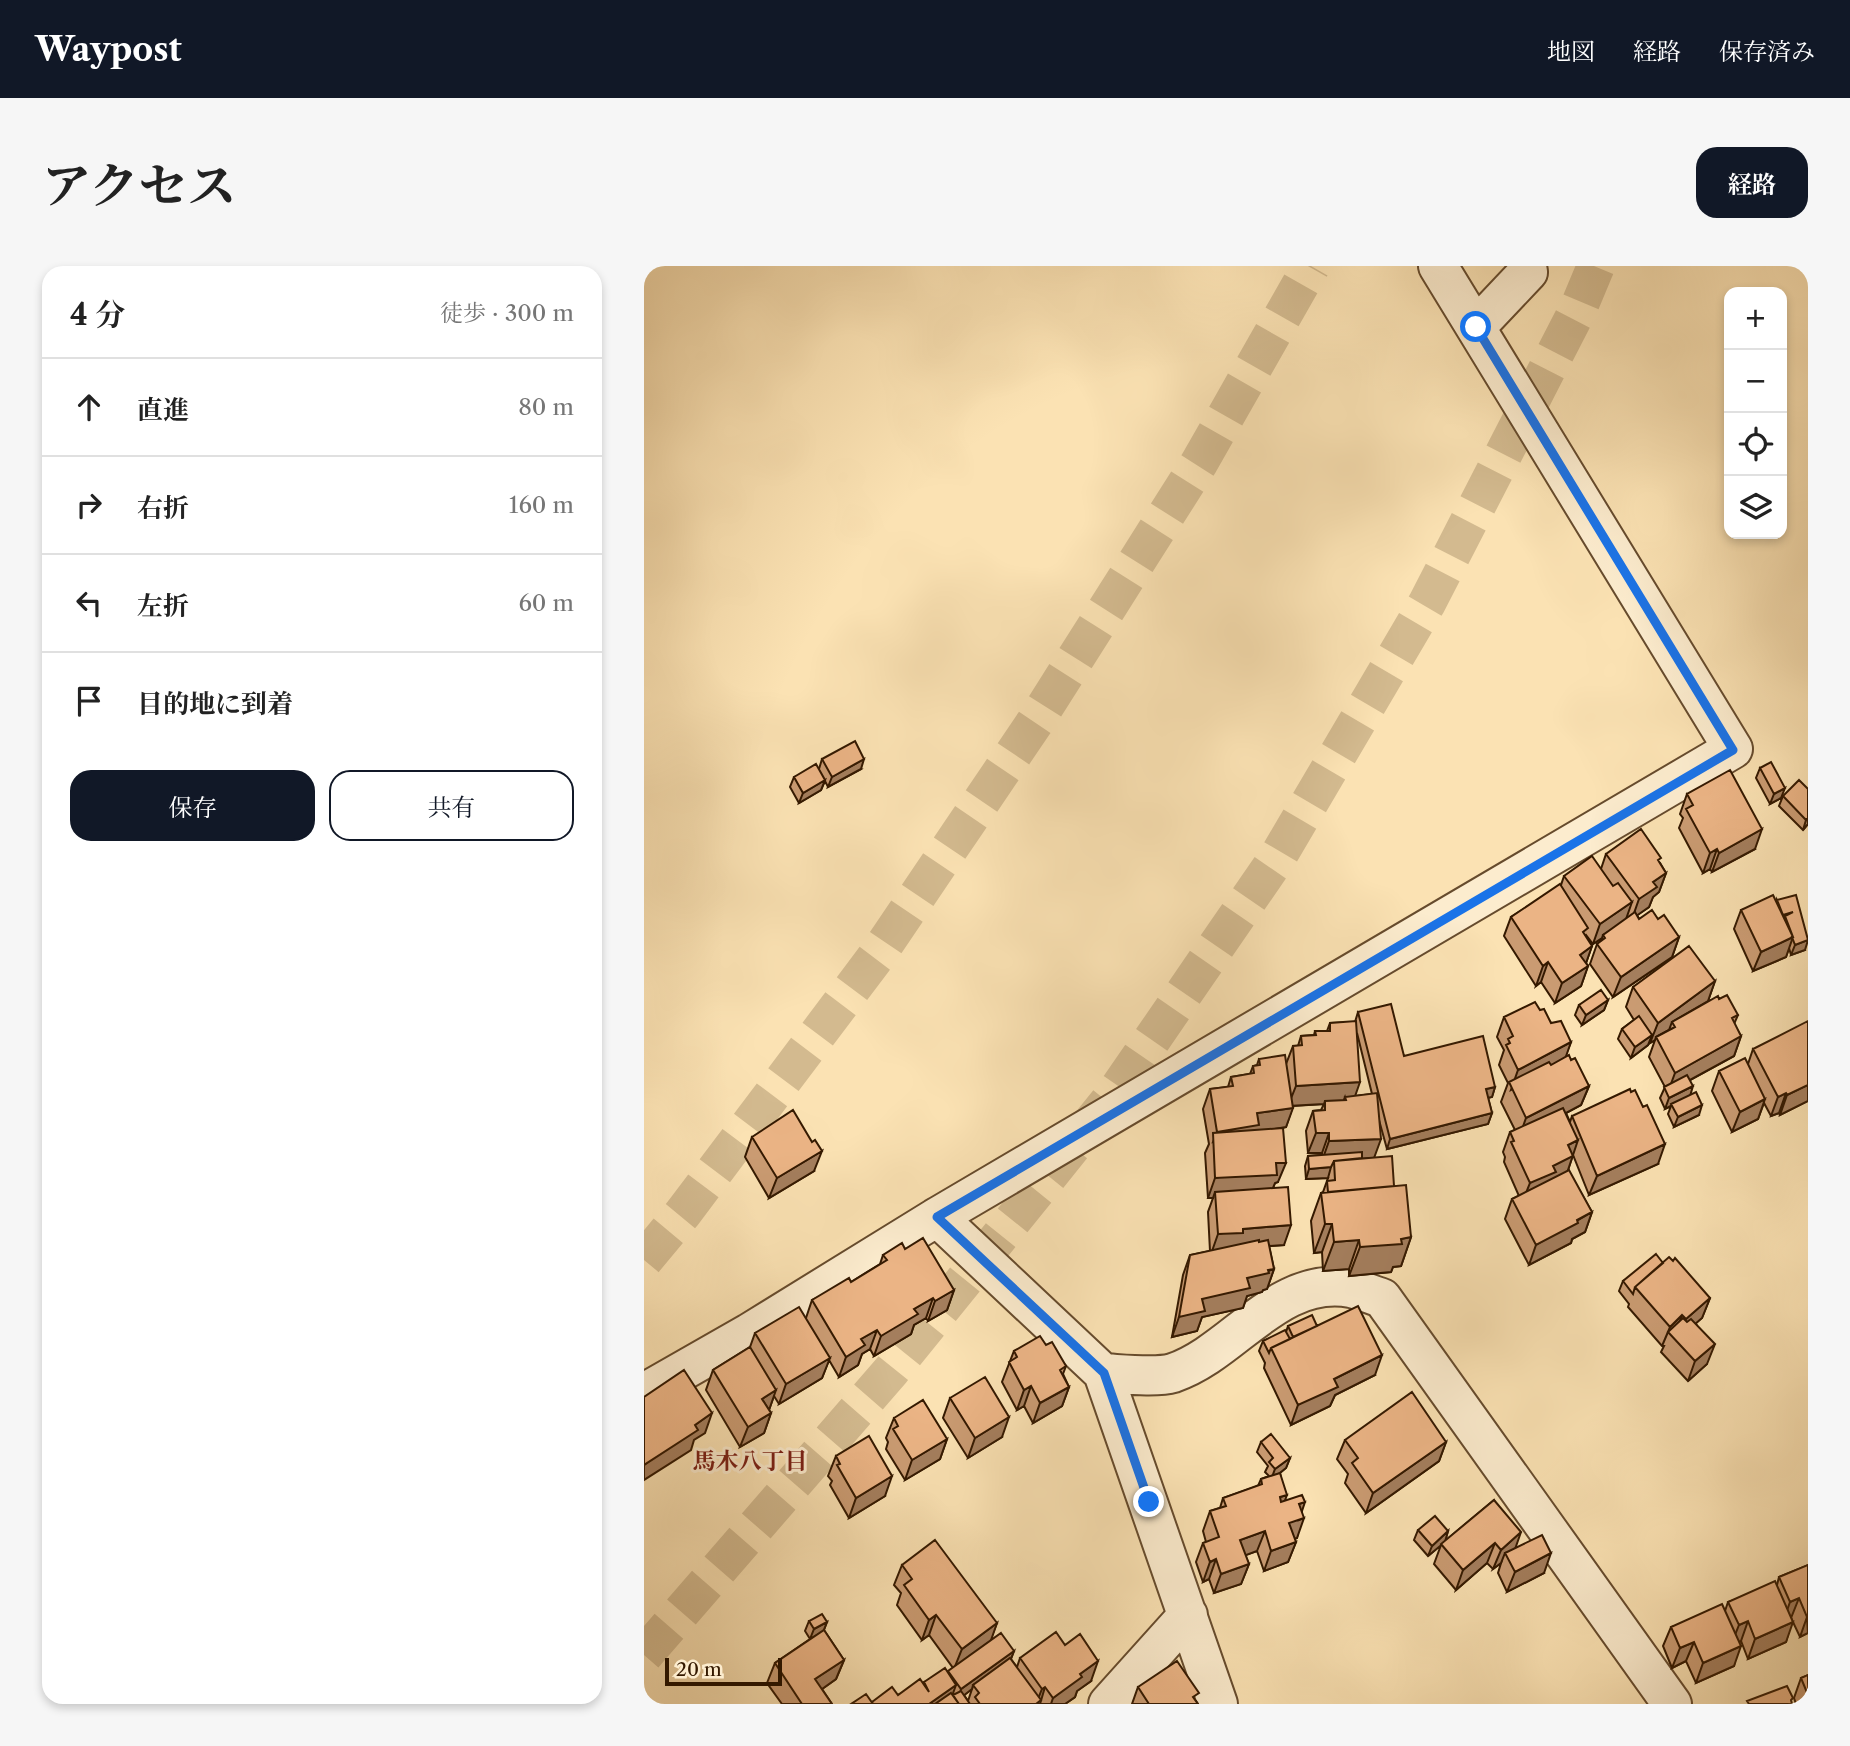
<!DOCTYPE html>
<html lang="ja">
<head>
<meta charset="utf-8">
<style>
	body { margin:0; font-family:"Libre Caslon Text","Noto Serif JP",serif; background:#f6f6f6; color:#222 }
	.controls { position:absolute; right:21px; top:21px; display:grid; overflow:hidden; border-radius:14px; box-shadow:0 4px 10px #0003 }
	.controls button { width:63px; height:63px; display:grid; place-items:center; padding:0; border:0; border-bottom:2px solid #e0e0e0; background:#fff; color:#222; font:35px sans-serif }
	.scale { position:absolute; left:21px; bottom:18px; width:117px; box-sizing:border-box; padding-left:7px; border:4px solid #341900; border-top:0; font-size:19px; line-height:24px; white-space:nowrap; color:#341900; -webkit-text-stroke:5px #fcecce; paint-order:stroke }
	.stop { position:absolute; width:21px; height:21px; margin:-16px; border:5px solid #1a73e8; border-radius:50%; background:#fff }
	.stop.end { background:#1a73e8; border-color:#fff; box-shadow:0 2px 7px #0008 }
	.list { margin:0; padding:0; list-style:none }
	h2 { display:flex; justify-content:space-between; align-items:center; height:91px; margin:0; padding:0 28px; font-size:30px }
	h2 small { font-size:23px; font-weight:400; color:#767676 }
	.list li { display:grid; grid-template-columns:46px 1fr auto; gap:21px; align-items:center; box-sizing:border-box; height:98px; padding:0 28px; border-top:2px solid #e0e0e0 }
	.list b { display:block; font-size:26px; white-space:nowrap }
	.list em { font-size:23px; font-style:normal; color:#767676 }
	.actions { display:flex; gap:14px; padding:21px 28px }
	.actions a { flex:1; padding:16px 0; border:2px solid #111827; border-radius:21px; text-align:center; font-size:24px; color:#111827 }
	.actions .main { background:#111827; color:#fff }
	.icon { flex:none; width:38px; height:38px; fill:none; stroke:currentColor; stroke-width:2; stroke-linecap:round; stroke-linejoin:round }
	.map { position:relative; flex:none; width:1164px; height:1438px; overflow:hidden; border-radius:21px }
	header { display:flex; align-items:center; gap:42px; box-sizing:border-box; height:98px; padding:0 35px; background:#111827; color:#fff }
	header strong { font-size:33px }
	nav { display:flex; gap:38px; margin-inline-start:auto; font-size:24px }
	.intro { display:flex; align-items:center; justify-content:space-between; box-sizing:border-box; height:168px; padding:0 42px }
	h1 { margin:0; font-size:49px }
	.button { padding:18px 32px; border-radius:21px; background:#111827; color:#fff; font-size:24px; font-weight:700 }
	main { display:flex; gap:42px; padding:0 42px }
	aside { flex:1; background:#fff; border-radius:21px; box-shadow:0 4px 10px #0003 }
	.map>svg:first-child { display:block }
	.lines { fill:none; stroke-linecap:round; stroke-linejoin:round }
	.highway-tunnel { stroke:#d3ba8f; stroke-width:38; stroke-dasharray:38 19; stroke-linecap:butt }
	.street-casing { stroke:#664b2d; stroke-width:42 }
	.street { stroke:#fcecce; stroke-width:38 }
	.wall { fill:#ca9b72; stroke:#341900; stroke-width:2; fill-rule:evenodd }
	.shaded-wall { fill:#a47e5d; stroke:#341900; stroke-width:2 }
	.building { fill:#ebb485; stroke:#341900; stroke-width:2 }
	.route { stroke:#1a73e8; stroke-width:9 }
	.labels { text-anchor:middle; stroke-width:6; stroke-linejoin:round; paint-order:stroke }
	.neighbourhood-label { font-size:23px; font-weight:bold; fill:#7a1f14; stroke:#fcecce }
</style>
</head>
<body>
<header>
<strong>Waypost</strong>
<nav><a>地図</a><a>経路</a><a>保存済み</a></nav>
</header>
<div class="intro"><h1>アクセス</h1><a class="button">経路</a></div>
<main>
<aside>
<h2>4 分<small>徒歩 · 300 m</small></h2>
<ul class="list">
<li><svg class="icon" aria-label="ahead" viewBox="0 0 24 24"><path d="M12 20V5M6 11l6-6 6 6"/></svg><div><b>直進</b></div><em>80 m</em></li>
<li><svg class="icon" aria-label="right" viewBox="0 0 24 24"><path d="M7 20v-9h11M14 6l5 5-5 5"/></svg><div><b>右折</b></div><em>160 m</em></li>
<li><svg class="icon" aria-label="left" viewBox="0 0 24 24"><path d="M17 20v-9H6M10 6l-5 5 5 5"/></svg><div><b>左折</b></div><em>60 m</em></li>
<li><svg class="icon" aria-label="arrive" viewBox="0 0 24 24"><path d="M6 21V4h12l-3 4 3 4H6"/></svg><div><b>目的地に到着</b></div></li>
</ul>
<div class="actions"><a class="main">保存</a><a>共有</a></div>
</aside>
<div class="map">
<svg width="1164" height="1438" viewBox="0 0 1164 1438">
	<rect width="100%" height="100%" fill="#fbe2b3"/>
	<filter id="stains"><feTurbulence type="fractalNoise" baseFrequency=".00286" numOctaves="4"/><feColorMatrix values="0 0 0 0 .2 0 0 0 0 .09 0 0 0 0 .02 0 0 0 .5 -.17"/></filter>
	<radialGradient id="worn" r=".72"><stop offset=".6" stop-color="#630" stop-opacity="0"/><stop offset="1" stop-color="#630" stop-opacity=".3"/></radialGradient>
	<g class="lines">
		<!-- highway-tunnel -->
		<path class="highway-tunnel" d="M0 994 39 947 234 688 395 450 555 197 667 0
			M0 1389 247 1105 469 830 633 592 783 337 934 43 952 0"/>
		<defs>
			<path id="street" d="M832 61 884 6 883 0
				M293 951 459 1107 574 1438
				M459 1107C478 1108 512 1112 529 1107 591 1086 633 1009 707 1022 717 1024 728 1029 738 1032L1028 1438
				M0 1127 105 1067 293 951 1089 483 794 0
				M464 1438 544 1349"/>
		</defs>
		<!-- street casing -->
		<use href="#street" class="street-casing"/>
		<!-- street -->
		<use href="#street" class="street"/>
	</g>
	<!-- wall -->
	<path class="wall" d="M178 493 217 503 184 521 181 515 177 524 155 537 146 521 150 511 175 503Z
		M1116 502 1137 532 1126 538 1112 512Z
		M1164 523V558L1159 564 1135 540 1139 530Z
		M1043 528 1111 583 1068 606 1066 603 1059 607 1035 562 1039 552 1036 548Z
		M962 588 1016 597 1022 607 1015 626 1009 631 1005 641 993 649 995 653H1014L1035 671 1028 691 969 731 946 698 953 678 957 675 958 672 949 678 942 669 941 670 948 680 942 697 944 700 937 720 911 737 897 716 892 720 860 670 867 651 917 619 920 610 957 603Z
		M1133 634 1161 684 1147 689 1145 682 1142 691 1109 705 1090 663 1097 644 1133 636Z
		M1071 715 1064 735 1075 733 1094 749 1090 758 1097 770 1090 790 1046 814V829L1055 849 1030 861 1024 848 1027 840 1021 843 1016 832 1021 821 1005 791 1011 774 1006 777V776L1004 779 987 792 974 773 978 763 990 754 982 741 989 721Z
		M964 734 960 744 938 759 931 749 935 739Z
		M896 744 907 757 927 776 921 791 927 794 945 820 937 839 922 847 926 856 928 850 1014 898 945 929 929 889 924 904 948 946 941 966 928 973 927 977 885 999 861 953 868 933 875 930 860 896 861 891 859 886 866 866 871 864 857 836 864 817 855 799 860 784 853 771 860 751Z
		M714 746 760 790 851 821 848 831 844 832 848 847 844 858 743 883 735 854 730 891 750 920 767 971 757 1000 749 1001 747 1006 705 1010V1003L679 1005 678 986 670 987 667 955 677 927 679 926 684 912 662 913 661 900 664 890 678 889V887H664L662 865 669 845 677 844 680 838 649 840 642 861 635 863 634 916 631 917 629 922 640 979 625 980 630 1003 623 1023 619 1024 618 1026 603 1030 599 1042 558 1051 553 1065 528 1071 539 1009 546 989 566 985 564 946 569 932H564L561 887 565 878 559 843 566 823 584 821 587 811 606 808 609 800 613 799 615 793 642 798 649 780H654L657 770 670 769 671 765H683L686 757 711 756ZM713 767 728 828 711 830Z
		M1109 783 1164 835 1136 849 1135 847 1127 850 1120 837 1114 853 1088 866 1068 825 1075 805 1104 798Z
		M108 871 170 905 125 932 101 891Z
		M261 983 310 1024 303 1044 284 1055 282 1052 270 1059 267 1068 230 1090 226 1083 218 1088 214 1099 195 1111 185 1094 178 1112 135 1138 130 1130 125 1144 127 1147 120 1167 96 1181 62 1124 69 1104 106 1081 111 1067 162 1052 168 1034 207 1016 236 998 239 989Z
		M1019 997 1066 1032 1058 1052 1052 1057 1063 1098 1044 1115 1017 1086 1020 1080H1018L984 1041 985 1038 975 1025 979 1015Z
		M644 1060H673L731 1109 691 1129 686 1140 647 1159 620 1102 621 1097 615 1085 619 1075 642 1066Z
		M402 1079 422 1100 419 1108 425 1121 418 1140 389 1157 380 1140 373 1144 358 1116 370 1085Z
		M306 1132 358 1171 324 1192 299 1152Z
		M250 1152 303 1173 296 1193 261 1214 242 1183 244 1176 242 1172Z
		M701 1174 802 1176 795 1195 722 1247 701 1217 704 1208 693 1193Z
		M617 1176 646 1192 642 1202 636 1207 641 1234 658 1246 653 1272 650 1273 652 1276 644 1296 620 1305 613 1285 601 1289 605 1298 597 1318 570 1327 565 1313 559 1316 552 1296 559 1277 562 1276 559 1265 566 1245 576 1242 579 1232 614 1220 617 1213 625 1210 621 1206 624 1200 613 1186Z
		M192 1190 241 1230 205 1252 186 1219 188 1215 184 1210Z
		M850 1234 872 1281 900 1307 863 1326 854 1307 857 1297 849 1303 843 1297 812 1324 790 1298 797 1279 784 1290 770 1274 774 1264 804 1265 801 1275Z
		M258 1299 353 1357 346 1375 370 1385 367 1393 373 1401 376 1392 447 1415 433 1425 431 1431 421 1438H207L228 1436 254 1429 279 1417 280 1416 304 1407 309 1402 285 1369 278 1374 253 1339 257 1327 250 1319ZM328 1423 324 1435 320 1429Z
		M1164 1299V1367L1156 1371 1148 1354 1142 1376 1104 1393 1097 1375 1095 1376 1090 1400 1052 1417 1042 1395 1028 1402 1019 1380 1027 1361 1081 1345 1084 1336 1133 1319 1135 1311Z
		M165 1355 183 1356 180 1364 200 1394 192 1413 178 1423 188 1438H138L123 1417 131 1397 166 1373 161 1365Z
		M1164 1409V1438H1152L1150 1432 1157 1412Z
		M494 1421 552 1435 554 1438H488Z"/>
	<!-- shaded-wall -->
	<path class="shaded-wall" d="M220 493 217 503 184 521 188 511Z
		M181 514 177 524 155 537 159 527Z
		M1141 522 1137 532 1126 538 1130 528Z
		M1164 552V558L1159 564 1162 554Z
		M1118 563 1111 583 1068 606 1075 587Z
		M1073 583 1066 603 1059 607 1066 587Z
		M1022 607 1015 626 1009 631 1005 641 988 653 995 633 1009 616Z
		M988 636 981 656 959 669 958 672 949 678 956 658Z
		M1035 671 1028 691 969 731 977 711Z
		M1149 671 1142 691 1109 705 1117 686Z
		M1164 674 1161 684 1147 689 1151 679Z
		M948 680 941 700 936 689Z
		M904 696 897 716 892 720 899 700Z
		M944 700 937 720 911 737 918 717Z
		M1071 715 1064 735 1028 756 1025 764 1012 771 1011 774 1006 777 1014 757Z
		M964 734 960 744 938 759 942 749Z
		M1008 769 1004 779 987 792 991 781Z
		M1097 770 1090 790 1024 826 1031 807Z
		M927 776 920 796 867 824 874 804Z
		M716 816 709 836 702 834 701 831 699 836 681 835 680 838 644 840 652 820Z
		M1164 819V835L1136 849 1143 829Z
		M945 820 937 839 875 872 882 852Z
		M1049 820 1046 830 1021 843 1025 832Z
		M851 821 848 831 838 833 842 823Z
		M1142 827 1135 847 1127 850 1134 831Z
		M1121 833 1114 853 1088 866 1096 846Z
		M1058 839 1055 849 1030 861 1034 851Z
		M649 842 642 861 612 866 569 876 573 866 613 847Z
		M848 847 844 858 743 883 746 873Z
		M672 867H685L678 887H664Z
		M737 873 730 892 678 895 685 875Z
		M934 874 922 910 878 937 886 917 909 900 924 879Z
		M1021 878 1014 898 945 929 953 910Z
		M178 885 170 905 125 932 133 912Z
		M632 897H642L634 916 631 917 626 929 571 926 569 932H564L571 912Z
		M687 901 684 912 662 913 665 903Z
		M948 946 941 966 928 973 927 977 885 999 892 979Z
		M681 958H688L678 986 670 987Z
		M647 959 640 979 593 982 567 988 574 968 599 963Z
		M767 971 757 1000 749 1001 747 1006 705 1010 716 981Z
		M715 974 705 1003 679 1005 690 976Z
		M630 1003 623 1023 619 1024 618 1026 603 1030 599 1042 558 1051 553 1065 528 1071 535 1051 558 1033 603 1012Z
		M310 1024 303 1044 284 1055 291 1035Z
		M289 1032 282 1052 270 1059 267 1068 230 1090 237 1070 270 1043Z
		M1066 1032 1058 1052 1034 1073 1042 1053Z
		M1038 1049 1031 1069 1024 1066 1018 1080 1026 1061Z
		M233 1064 226 1083 218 1088 214 1099 195 1111 202 1091 217 1073Z
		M1071 1078 1063 1098 1044 1115 1051 1095Z
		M738 1089 731 1109 691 1129 686 1140 647 1159 654 1139 690 1113Z
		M186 1092 178 1112 135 1138 142 1118Z
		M387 1120 380 1140 373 1144 380 1124Z
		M425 1121 418 1140 389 1157 396 1137Z
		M132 1124 125 1144 118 1133Z
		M68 1147 61 1167 50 1174 47 1184 0 1214V1199L51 1159Z
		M127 1147 120 1167 96 1181 104 1161Z
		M365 1151 358 1171 324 1192 331 1172Z
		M303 1173 296 1193 261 1214 268 1194Z
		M802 1176 795 1195 722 1247 729 1227Z
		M646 1192 642 1202 627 1214 631 1203Z
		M248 1210 241 1230 205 1252 212 1232Z
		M643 1229 636 1248V1231Z
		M661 1236 655 1254 660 1252 653 1272 638 1277 645 1257 655 1238Z
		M621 1265 613 1285 589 1294 596 1274Z
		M804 1265 801 1276 784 1290 788 1280Z
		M877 1266 870 1286 861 1287 857 1297 849 1303 857 1284Z
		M652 1276 644 1296 620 1305 627 1285Z
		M851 1277 843 1297 812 1324 819 1304Z
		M907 1287 900 1307 863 1326 871 1306Z
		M572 1293 565 1313 559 1316 566 1296Z
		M605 1298 597 1318 570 1327 577 1308Z
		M1155 1332 1147 1352 1139 1356 1146 1336Z
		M292 1349 285 1369 278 1374 285 1354Z
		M1163 1351 1164 1367 1156 1371Z
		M1104 1355 1097 1375 1087 1379 1095 1359Z
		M183 1356 179 1366 166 1373 170 1363Z
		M1149 1356 1142 1376 1104 1393 1111 1373Z
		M353 1357 346 1377 310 1403 318 1383Z
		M1050 1376 1042 1395 1028 1402 1036 1382Z
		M1097 1380 1090 1400 1052 1417 1059 1397Z
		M370 1385 366 1395 329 1419 328 1423 314 1434 317 1423Z
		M200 1394 192 1413 164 1433 171 1413Z
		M454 1395 447 1415 433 1425 431 1431 421 1438H407L409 1432 436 1408Z
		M312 1419 308 1430 296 1438H285Z
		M401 1421 396 1438H392L398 1423Z"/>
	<!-- building -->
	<path class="building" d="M211 475 220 493 188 511 178 493Z
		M1127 496 1141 522 1130 528 1116 502Z
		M172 498 181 514 159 527 150 511Z
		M1086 504 1118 563 1075 587 1073 583 1066 587 1042 543 1049 539 1043 528Z
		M1155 514 1164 523V552L1162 554 1139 530Z
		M997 563 1017 592 1014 594 1022 607 1009 616 1013 621 995 633 962 588Z
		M948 590 969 620 974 617 988 636 956 658 920 610Z
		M916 618 944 662 939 666 948 680 936 689 944 700 918 717 904 696 899 700 867 651Z
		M1129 629 1149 671 1117 686 1097 644Z
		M1152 629 1164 674 1151 679 1148 671H1149L1141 650 1149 646 1139 649 1133 634Z
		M1008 644 1014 653 1020 649 1035 671 977 711 953 678 961 672 959 669 991 646 995 653Z
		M1045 680 1071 715 1014 757 989 721Z
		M957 724 964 734 942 749 935 739Z
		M1083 729 1094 749 1088 752 1097 770 1031 807 1012 771 1031 761 1028 756 1074 730 1075 733Z
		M891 736 896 744 900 743 907 757 917 755 927 776 874 804 862 779 866 777 864 773 869 770 860 751Z
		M747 738 760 790 839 770 851 821 842 823 848 847 746 873 714 746Z
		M995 750 1008 769 991 781 978 763Z
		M712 755 716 816 652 820 649 780 658 779 657 770 672 769 671 765H686V757Z
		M1164 755V819L1143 829 1142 827 1134 831 1109 783Z
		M641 789 649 842 613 847 615 859 573 866 566 823 589 820 587 811 610 807 609 800 616 799 615 793Z
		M925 789 927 794 931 792 945 820 882 852 865 816 905 796 907 799Z
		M1101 792 1121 833 1096 846 1075 805Z
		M1043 809 1049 820 1025 832 1020 821Z
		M986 823 987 826 991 824 999 841 1003 839 1021 878 953 910 928 850Z
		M1052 826 1058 839 1034 851 1027 838Z
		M733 827 737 873 685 875V867H672L669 845 681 844V835L702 834 701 831Z
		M919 842 934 874 924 879 929 890 909 900 912 906 886 917 867 876 870 875 866 866Z
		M149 844 168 876 171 874 178 885 133 912 108 871Z
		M639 862 642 897H632L633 909 571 912 569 867Z
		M718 886V892L690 895 687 901 665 903 664 890Z
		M748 890 750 920 684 926 683 915 691 914 690 895Z
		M925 904 948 946 933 954 934 957 892 979 868 933Z
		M762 919 767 971 757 973 758 978 716 981 715 974 690 976 688 958H681L677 927Z
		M644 921 647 959 599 963V967L574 968 571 926Z
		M279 972 310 1024 291 1035 289 1032 270 1043 274 1048 237 1070 233 1064 217 1073 221 1079 202 1091 168 1034 205 1012 207 1016 243 994 239 989 258 977 261 983Z
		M615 974V976L624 974 630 1003 624 1004 625 1007 603 1012 606 1022 558 1033 561 1045 535 1051 546 989Z
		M1012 988 1019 997 991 1021 989 1028 979 1015Z
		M1025 991 1029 995 1031 992 1066 1032 1042 1053 1038 1049 1026 1061 991 1021Z
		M714 1040 738 1089 690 1113 694 1121 654 1139 627 1082Z
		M155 1041 186 1092 142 1118 111 1067Z
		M668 1049 673 1060 649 1071 644 1060Z
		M1039 1052 1043 1056 1047 1053 1071 1078 1051 1095 1024 1066Z
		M641 1064 646 1073 627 1082 625 1087 619 1075Z
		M396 1070 402 1079 408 1076 422 1100 416 1104 425 1121 396 1137 387 1120 380 1124 365 1096 373 1091 370 1085Z
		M106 1081 132 1124 118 1133 127 1147 104 1161 69 1104Z
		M40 1104 68 1147 51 1159 54 1164 0 1199V1131Z
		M341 1111 365 1151 331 1172 306 1132Z
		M768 1126 802 1176 729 1227 708 1197 714 1192 701 1174Z
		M279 1134 303 1173 268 1194 249 1163 254 1160 250 1152Z
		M627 1168 646 1192 631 1203 625 1196 629 1192 617 1176Z
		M225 1170 248 1210 212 1232 193 1199 196 1198 192 1190Z
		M636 1207 643 1229 636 1231 637 1236 658 1229 661 1236 655 1238 660 1252 645 1257 652 1276 627 1285 621 1265 596 1274 605 1298 577 1308 572 1293 566 1296 559 1277 575 1271 566 1245 582 1240 579 1232 618 1218 617 1213Z
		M850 1234 877 1266 857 1284 851 1277 819 1304 797 1278Z
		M791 1250 804 1265 788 1280 774 1264Z
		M898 1269 907 1287 871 1306 861 1287Z
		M291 1274 353 1357 318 1383 292 1349 285 1354 260 1319 268 1313 258 1299Z
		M1164 1299V1351H1163L1155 1332 1146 1336 1135 1311Z
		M1131 1315 1149 1356 1111 1373 1104 1355 1095 1359 1084 1336Z
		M1078 1338 1097 1380 1059 1397 1050 1376 1036 1382 1027 1361Z
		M178 1348 183 1356 170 1363 165 1355Z
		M180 1364 200 1394 171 1413 188 1438H158L131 1397Z
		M412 1366 421 1379 436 1368 454 1395 436 1408 438 1411 409 1432 401 1421 398 1423 376 1392Z
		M357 1367 370 1385 317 1423 304 1405Z
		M366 1392 397 1434 392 1438H336L331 1431 335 1427 329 1419Z
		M533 1395 555 1427 549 1431 554 1438H505L494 1421Z
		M301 1402 312 1419 285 1438H229L228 1436 248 1421 254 1429 276 1413 285 1426 280 1416Z
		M1164 1409V1429L1157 1412Z
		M1143 1420 1149 1432 1147 1434 1148 1438H1105L1103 1435Z
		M317 1425 326 1438H315L309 1429Z
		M307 1427 315 1438H291Z
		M222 1428 229 1438H207Z"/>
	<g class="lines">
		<!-- route -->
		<path class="route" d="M505 1236 460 1107 293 951 1089 484 832 61"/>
	</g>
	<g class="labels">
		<!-- neighbourhood labels -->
		<g class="neighbourhood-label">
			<text x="106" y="1203">馬木八丁目</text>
		</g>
	</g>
	<rect width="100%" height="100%" filter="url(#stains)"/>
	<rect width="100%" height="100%" fill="url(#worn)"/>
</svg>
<div class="controls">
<button>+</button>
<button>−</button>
<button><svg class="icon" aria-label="locate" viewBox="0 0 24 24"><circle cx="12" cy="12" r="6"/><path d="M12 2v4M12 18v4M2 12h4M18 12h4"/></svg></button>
<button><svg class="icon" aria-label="layers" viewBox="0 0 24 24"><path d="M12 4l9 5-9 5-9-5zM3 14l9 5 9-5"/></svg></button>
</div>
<div class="scale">20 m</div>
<div class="stop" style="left:832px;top:61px"></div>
<div class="stop end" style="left:505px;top:1236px"></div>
</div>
</main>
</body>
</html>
